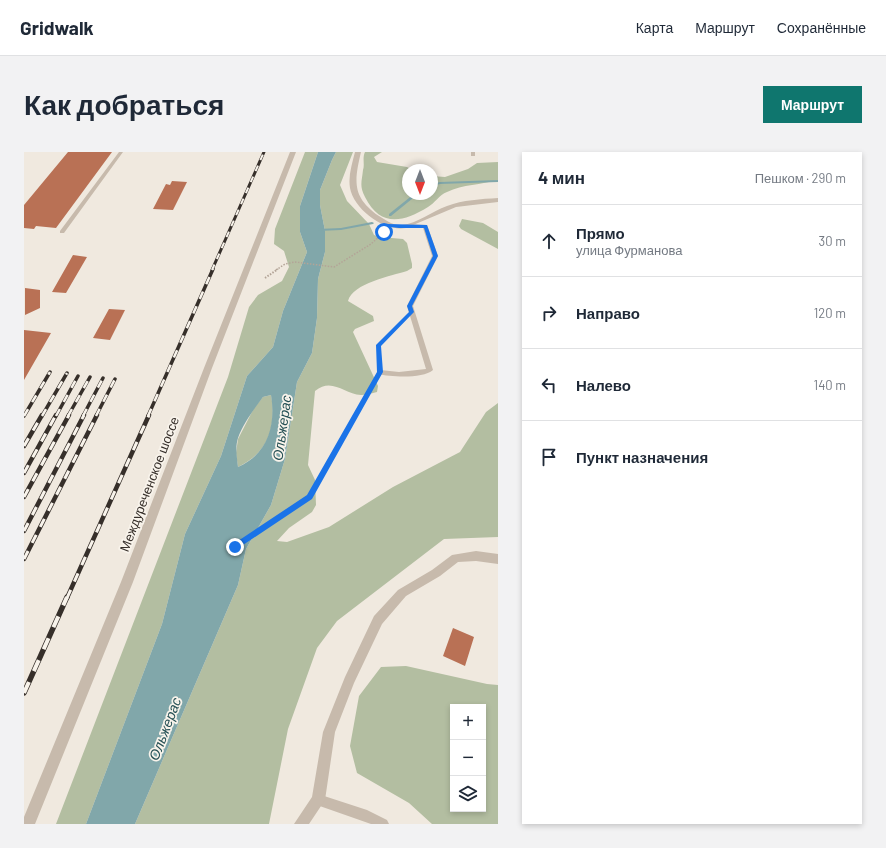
<!DOCTYPE html>
<html lang="ru">
<head>
<meta charset="utf-8">
<style>
	body { margin:0; font-family:Barlow,sans-serif; background:#f2f2f3; color:#1f2937 }
	.controls { position:absolute; right:12px; bottom:12px; display:grid; overflow:hidden; border-radius:0px; box-shadow:0 2px 6px #0003 }
	.controls button { width:36px; height:36px; display:grid; place-items:center; padding:0; border:0; border-bottom:1px solid #e0e1e3; background:#fff; color:#1f2937; font:20px sans-serif }
	.compass { position:absolute; left:378px; top:12px; width:36px; height:36px; border-radius:50%; background:#fff; box-shadow:0 2px 6px #0003; rotate:180deg }
	.stop { position:absolute; width:12px; height:12px; margin:-9px; border:3px solid #1a73e8; border-radius:50%; background:#fff }
	.stop.end { background:#1a73e8; border-color:#fff; box-shadow:0 1px 4px #0008 }
	.list { margin:0; padding:0; list-style:none }
	h2 { display:flex; justify-content:space-between; align-items:center; height:52px; margin:0; padding:0 16px; font-size:17px }
	h2 small { font-size:13px; font-weight:400; color:#747a83 }
	.list li { display:grid; grid-template-columns:26px 1fr auto; gap:12px; align-items:center; box-sizing:border-box; height:72px; padding:0 16px; border-top:1px solid #e0e1e3 }
	.list b { display:block; font-size:15px; white-space:nowrap }
	.list p { margin:0; font-size:13px; white-space:nowrap; color:#747a83 }
	.list em { font-size:13px; font-style:normal; color:#747a83 }
	.icon { flex:none; width:22px; height:22px; fill:none; stroke:currentColor; stroke-width:2; stroke-linecap:round; stroke-linejoin:round }
	.map { position:relative; flex:none; width:474px; height:672px; overflow:hidden; border-radius:0px }
	header { display:flex; align-items:center; gap:24px; box-sizing:border-box; height:56px; padding:0 20px; background:#fff; border-bottom:1px solid #e0e1e3 }
	header strong { font-size:19px }
	nav { display:flex; gap:22px; margin-inline-start:auto; font-size:14px }
	.intro { display:flex; align-items:center; justify-content:space-between; box-sizing:border-box; height:96px; padding:0 24px }
	h1 { margin:0; font-size:28px }
	.button { padding:10px 18px; border-radius:0px; background:#0f766e; color:#fff; font-size:14px; font-weight:700 }
	main { display:flex; gap:24px; padding:0 24px }
	aside { flex:1; background:#fff; border-radius:0px; box-shadow:0 2px 6px #0003 }
	.map>svg:first-child { display:block }
	.green { fill:#b3bea1; fill-rule:evenodd }
	.water { fill:#81a7aa; fill-rule:evenodd }
	.lines { fill:none; stroke-linecap:round; stroke-linejoin:round }
	.stream { fill:#81a7aa; fill-rule:evenodd }
	.building { fill:#b97155 }
	.path-far2 { stroke:#b3a497; stroke-width:1.5; stroke-dasharray:1.5 1.5; stroke-linecap:butt }
	.path-far1 { stroke:#b3a497; stroke-width:2; stroke-dasharray:1.5 1.5; stroke-linecap:butt }
	.path { stroke:#b3a497; stroke-width:2.5; stroke-dasharray:2 2; stroke-linecap:butt }
	.lane { fill:#c7baac; fill-rule:evenodd }
	.street { fill:#c7baac; fill-rule:evenodd }
	.rail-far3-casing { stroke:#362f2a; stroke-width:3 }
	.rail-far2-casing { stroke:#362f2a; stroke-width:3.5 }
	.rail-far1-casing { stroke:#362f2a; stroke-width:4.5 }
	.rail-casing { stroke:#362f2a; stroke-width:5.5 }
	.rail-far3 { stroke:#f8f3eb; stroke-width:2; stroke-dasharray:6; stroke-linecap:butt }
	.rail-far2 { stroke:#f8f3eb; stroke-width:2.5; stroke-dasharray:8; stroke-linecap:butt }
	.rail-far1 { stroke:#f8f3eb; stroke-width:3; stroke-dasharray:9; stroke-linecap:butt }
	.rail { stroke:#f8f3eb; stroke-width:4; stroke-dasharray:12; stroke-linecap:butt }
	.route { fill:#1a73e8 }
	.labels { text-anchor:middle; stroke-width:3.5; stroke-linejoin:round; paint-order:stroke }
	.street-label { font-size:13px; fill:#362f2a; stroke:#f8f3eb }
	.water-label { font-size:14px; font-style:italic; fill:#244f54; stroke:#f8f3eb }
</style>
</head>
<body>
<header>
<strong>Gridwalk</strong>
<nav><a>Карта</a><a>Маршрут</a><a>Сохранённые</a></nav>
</header>
<div class="intro"><h1>Как добраться</h1><a class="button">Маршрут</a></div>
<main>
<div class="map">
<svg width="474" height="672" viewBox="0 0 474 672">
	<rect width="100%" height="100%" fill="#f0e9df"/>
	<!-- green -->
	<path class="green" d="M281 0H294L276 54V80L283 100 259 159 249 195 223 224 197 304 161 382 138 472 62 672H32L204 225 225 155 234 143 258 129 265 115 260 99 250 92 251 77Z
		M312 0H329L316 33 323 49 345 72 350 83 356 85 379 87 383 91 388 112V116L383 119C367 124 329 131 324 149L349 164 350 169 331 177 329 180 354 234 353 240C348 241 342 243 337 243 320 242 308 225 291 239L284 313 291 328 292 353 288 360 265 376 253 389 263 390 305 375 369 335 436 300 462 260 474 251V385L420 387 313 469 293 496 264 577 245 672H111L214 433 222 397 247 353 261 307 273 230 288 201 293 166 294 127 301 100V79L296 53V38L308 8Z
		M341 0H358L350 5 353 10 383 15 388 18H384V42H408V24L421 25 444 17 453 11 474 10V28C457 33 439 32 423 40 415 43 411 51 404 55 378 71 356 75 341 45 335 34 338 29 339 18 341 12 338 6 341 0Z
		M438 67 459 71 474 80V97L437 77 435 74Z
		M247 243C253 274 244 301 214 315L212 301 214 287 230 256 239 245Z
		M382 514 463 532 474 533V672H408L385 651 333 621 326 594 335 544 357 515ZM429 555H459V657H429Z"/>
	<!-- water -->
	<path class="water" d="M294 0H312L308 8 296 38V53L301 79V100L294 127 293 166 288 201 273 230 261 307 247 353 222 397 214 433 111 672H62L138 472 161 382 197 304 223 224 249 195 259 159 283 100 276 80V54ZM247 243C252 273 244 302 214 315 213 306 211 295 214 286 219 272 230 257 239 245Z"/>
	<g class="lines">
		<!-- stream -->
		<path class="stream" d="M474 28V30L416 32 408 34V32L416 30Z
			M390 42H394L367 64H365V62Z
			M348 70 350 71 349 72 317 78 294 79 292 78 294 77 317 76Z"/>
	</g>
	<!-- building -->
	<path class="building" d="M44 0H88L32 76 12 74 10 77 0 76V53Z
		M148 29 163 30 149 58 129 57 142 32 146 33Z
		M49 103 63 105 42 141 28 140Z
		M1 136 16 138V156L1 163Z
		M85 157 101 158 86 188 69 186Z
		M0 178 27 181 0 228Z
		M429 476 450 485 441 514 419 504Z"/>
	<g class="lines">
		<!-- path-far2 -->
		<path class="path-far2" d="M252 118 261 112 271 110 310 115 347 92 360 80"/>
		<!-- path-far1 -->
		<path class="path-far1" d="M241 126 254 117
			M355 212 354 193 379 169
			M331 264 352 227"/>
		<!-- path -->
		<path class="path" d="M211 395 286 345 332 263"/>
		<!-- lane -->
		<path class="lane" d="M95 0H99L40 81H36V79Z
			M447 0H451V4H447Z
			M384 72 403 73 414 104 389 154 409 218C399 227 367 225 354 222L353 220 356 218 375 220 402 217 383 154 408 104 399 76 382 75V73Z
			M294 642 343 658 363 668 365 672H347L290 652 288 648 290 644Z"/>
		<!-- street -->
		<path class="street" d="M266 0H272L188 216 109 430 11 672H0V665L97 430 180 216Z
			M331 0H337C330 30 328 45 355 64 362 68 369 74 378 73 393 72 408 59 423 54 439 48 457 47 474 46V50L432 55 382 76C361 80 330 58 326 36 324 24 328 12 331 0Z
			M452 399 474 402V412L452 409 434 410 416 424 382 444 358 472 330 531 311 580 301 648 285 672H270L288 645 299 580 321 525 350 464 374 438 408 418 428 403Z"/>
		<defs>
			<path id="rail-far3" d="M188 118 240 0"/>
			<path id="rail-far2" d="M0 264 26 220
				M18 264 43 221
				M32 264 54 224
				M44 264 66 225
				M59 264 79 226
				M72 264 91 227
				M124 264 189 117"/>
			<path id="rail-far1" d="M0 294 18 263
				M0 321 32 263
				M0 345 45 263
				M0 379 60 263
				M0 407 73 263
				M43 446 125 263"/>
			<path id="rail" d="M0 541 43 445"/>
		</defs>
		<!-- rail-far3 casing -->
		<use href="#rail-far3" class="rail-far3-casing"/>
		<!-- rail-far2 casing -->
		<use href="#rail-far2" class="rail-far2-casing"/>
		<!-- rail-far1 casing -->
		<use href="#rail-far1" class="rail-far1-casing"/>
		<!-- rail casing -->
		<use href="#rail" class="rail-casing"/>
		<!-- rail-far3 -->
		<use href="#rail-far3" class="rail-far3"/>
		<!-- rail-far2 -->
		<use href="#rail-far2" class="rail-far2"/>
		<!-- rail-far1 -->
		<use href="#rail-far1" class="rail-far1"/>
		<!-- rail -->
		<use href="#rail" class="rail"/>
	</g>
	<!-- route -->
	<path class="route" d="M363 72 403 73 414 104 388 154 390 160 357 194 359 220 288 347 213 397H208V393L283 343 353 220 352 193 385 160 383 154 409 104 400 76H375L366 75 361 81H358Z"/>
	<g class="labels">
		<!-- street labels -->
		<g class="street-label">
			<text transform="translate(125 332) rotate(-69)" y="5">Междуреченское шоссе</text>
		</g>
		<!-- water labels -->
		<g class="water-label">
			<text transform="translate(258 276) rotate(-82)" y="5">Ольжерас</text>
			<text transform="translate(141 577) rotate(-69)" y="5">Ольжерас</text>
		</g>
	</g>
</svg>
<div class="controls">
<button>+</button>
<button>−</button>
<button><svg class="icon" aria-label="layers" viewBox="0 0 24 24"><path d="M12 4l9 5-9 5-9-5zM3 14l9 5 9-5"/></svg></button>
</div>
<svg class="compass" viewBox="-18 -18 36 36"><path d="M0-13l5 13h-10z" fill="#e53935"/><path d="M0 13l5-13h-10z" fill="#747a83"/></svg>
<div class="stop" style="left:360px;top:80px"></div>
<div class="stop end" style="left:211px;top:395px"></div>
</div>
<aside>
<h2>4 мин<small>Пешком · 290 m</small></h2>
<ul class="list">
<li><svg class="icon" aria-label="ahead" viewBox="0 0 24 24"><path d="M12 20V5M6 11l6-6 6 6"/></svg><div><b>Прямо</b><p>улица Фурманова</p></div><em>30 m</em></li>
<li><svg class="icon" aria-label="right" viewBox="0 0 24 24"><path d="M7 20v-9h11M14 6l5 5-5 5"/></svg><div><b>Направо</b></div><em>120 m</em></li>
<li><svg class="icon" aria-label="left" viewBox="0 0 24 24"><path d="M17 20v-9H6M10 6l-5 5 5 5"/></svg><div><b>Налево</b></div><em>140 m</em></li>
<li><svg class="icon" aria-label="arrive" viewBox="0 0 24 24"><path d="M6 21V4h12l-3 4 3 4H6"/></svg><div><b>Пункт назначения</b></div></li>
</ul>
</aside>
</main>
</body>
</html>
